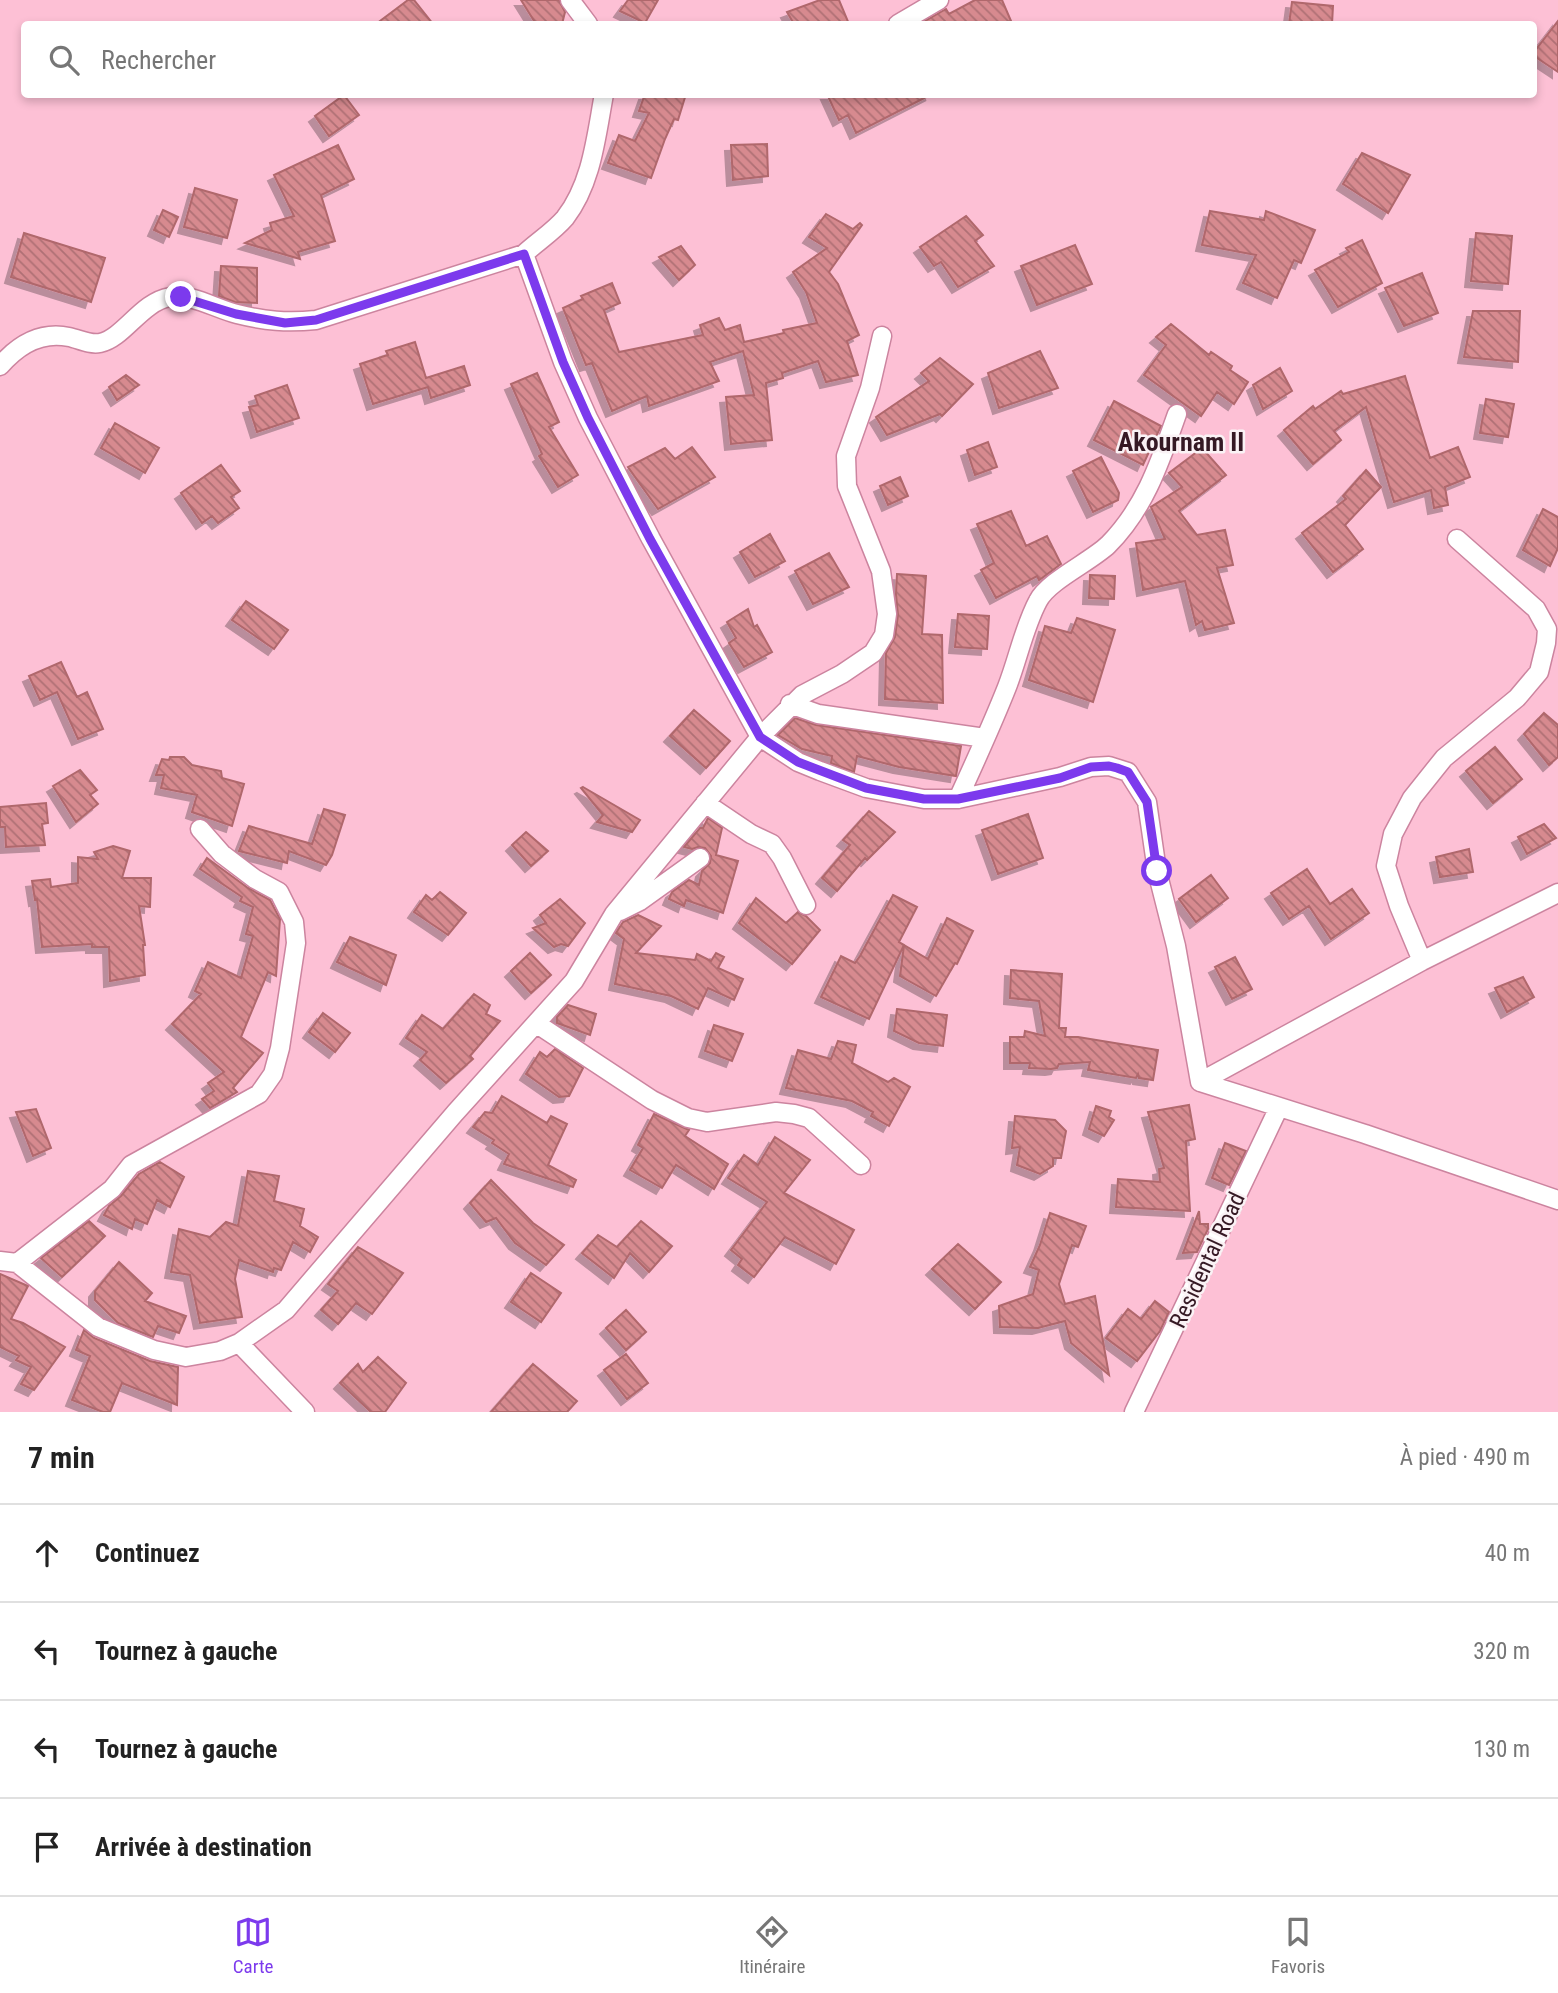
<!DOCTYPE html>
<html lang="fr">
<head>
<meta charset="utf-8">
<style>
	body { margin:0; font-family:"Roboto Condensed",sans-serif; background:#f6f6f6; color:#222 }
	.stop { position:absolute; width:21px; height:21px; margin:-16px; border:5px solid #7c3aed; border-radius:50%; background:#fff }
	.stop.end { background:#7c3aed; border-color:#fff; box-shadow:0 2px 7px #0008 }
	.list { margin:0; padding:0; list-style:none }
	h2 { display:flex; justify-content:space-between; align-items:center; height:91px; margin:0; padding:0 28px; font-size:30px }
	h2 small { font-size:23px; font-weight:400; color:#767676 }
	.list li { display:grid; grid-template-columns:46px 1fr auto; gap:21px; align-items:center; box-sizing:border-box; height:98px; padding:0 28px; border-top:2px solid #e0e0e0 }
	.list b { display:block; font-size:26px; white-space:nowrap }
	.list em { font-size:23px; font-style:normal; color:#767676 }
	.icon { flex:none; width:38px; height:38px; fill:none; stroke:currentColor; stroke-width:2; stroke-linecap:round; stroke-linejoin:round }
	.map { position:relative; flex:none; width:1558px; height:1412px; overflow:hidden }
	.search { position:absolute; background:#fff; box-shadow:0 4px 10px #0003; left:21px; right:21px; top:21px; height:77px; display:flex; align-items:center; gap:18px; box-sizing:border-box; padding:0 24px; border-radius:7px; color:#767676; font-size:26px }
	.sheet { height:483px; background:#fff }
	nav { display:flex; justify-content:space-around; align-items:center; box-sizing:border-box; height:98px; border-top:2px solid #e0e0e0; background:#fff; font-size:19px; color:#767676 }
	nav a { display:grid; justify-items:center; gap:4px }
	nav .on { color:#7c3aed }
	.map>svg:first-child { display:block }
	.building { fill:url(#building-back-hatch); stroke:#b0676c; stroke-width:2; filter:url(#shadow) }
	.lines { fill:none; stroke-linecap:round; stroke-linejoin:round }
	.minor-casing { stroke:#cc849f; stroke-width:21 }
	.minor { stroke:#fff; stroke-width:18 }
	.route { stroke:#7c3aed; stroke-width:9 }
	.labels { text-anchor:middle; stroke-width:5; stroke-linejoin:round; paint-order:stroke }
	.street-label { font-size:23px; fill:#351924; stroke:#faf2f5 }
	.quarter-label { font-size:26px; font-weight:bold; fill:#351924; stroke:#faf2f5 }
</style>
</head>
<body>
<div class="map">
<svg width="1558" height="1412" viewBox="0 0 1558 1412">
	<defs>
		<pattern id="building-back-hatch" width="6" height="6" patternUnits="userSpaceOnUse" patternTransform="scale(1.75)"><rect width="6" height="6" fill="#d78a8f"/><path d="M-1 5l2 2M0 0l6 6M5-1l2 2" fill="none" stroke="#af7075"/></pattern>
		<filter id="shadow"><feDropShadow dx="-6" dy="6" stdDeviation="0" flood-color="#0004"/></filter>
	</defs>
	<rect width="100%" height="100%" fill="#fdc0d5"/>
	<!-- building -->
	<path class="building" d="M408 0H414L433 24H376Z
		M521 0H559L565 12 562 24H536Z
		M628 0H658L645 23 620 11Z
		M820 0H839L849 24H794L787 12Z
		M975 0H1002L1011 21 1002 24H920L946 9 949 14Z
		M1292 2 1333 6 1332 24H1289Z
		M1558 21V72L1534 56V52Z
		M645 94H686L678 120 674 119 665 139 651 178 608 163 619 135 635 141 649 113 639 111Z
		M827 94H932L856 133 848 115 839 120Z
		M344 95 359 115 329 136 315 116Z
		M767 144 768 176 733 180 731 145Z
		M338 145 354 179 321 195 335 241 298 252 300 259 245 243 272 230 270 223 294 216 274 175Z
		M1362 153 1410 175 1388 213 1343 184Z
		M195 188 237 200 227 238 184 227Z
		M163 210 178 217 169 237 154 230Z
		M1210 211 1264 220 1266 211 1315 230 1301 263 1294 260 1277 298 1243 283 1256 255 1202 245Z
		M826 214 853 229 860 223 862 225 829 272 838 284 859 335 847 341 858 375 826 382 818 361 782 373 783 378 766 383 772 440 731 444 726 397 754 395 743 351 710 362 719 381 649 406 647 396 612 411 592 363 586 365 563 308 583 299 581 296 612 283 620 303 604 310 619 352 703 335 700 325 719 318 725 330 740 325 744 342 784 333 783 330 817 323 806 292 793 272 827 248 809 237Z
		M966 216 983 235 975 241 994 266 958 287 941 262 934 266 920 247Z
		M24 233 105 258 91 302 11 277Z
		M1476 233 1512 236 1508 284 1471 281Z
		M1362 240 1382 283 1338 307 1315 270 1349 252 1346 248Z
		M1075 245 1092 284 1037 305 1021 266Z
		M681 246 695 265 679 280 659 257Z
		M221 266 257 268V303L235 302 219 296Z
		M1422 273 1438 313 1404 326 1385 288Z
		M1473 311H1520L1518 362 1464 357Z
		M1171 324 1209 355 1211 352 1232 366 1230 370 1248 382 1234 404 1217 392 1201 416 1144 375 1166 345 1156 337Z
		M415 342 426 378 464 366 470 385 431 398 428 387 373 404 360 364 388 355 386 351Z
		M1040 351 1058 388 999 408 988 373Z
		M940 358 973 384 942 416 940 414 887 435 876 417 929 381 921 373Z
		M1280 368 1292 391 1263 409 1253 385Z
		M537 373 559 422 549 427 578 475 558 487 539 456 542 454 511 384Z
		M126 375 139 385 117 400 109 387Z
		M1405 376 1430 458 1458 447 1470 477 1445 487 1448 505 1434 508 1431 490 1394 502 1366 407 1334 431 1341 440 1313 464 1284 430 1313 406 1315 409 1341 391 1343 394Z
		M287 385 299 418 257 432 249 407 258 405 255 396Z
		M1486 399 1514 404 1508 437 1480 433Z
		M1114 401 1161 426 1143 465 1094 440Z
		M115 423 159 448 145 473 101 448Z
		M988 442 997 467 975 475 967 450Z
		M692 447 715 477 658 509 628 467 665 448 675 459Z
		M1202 448 1226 475 1179 511 1197 535 1225 530 1233 565 1217 568 1234 623 1205 630 1202 621 1196 625 1185 581 1143 590 1136 543 1165 539 1151 507 1182 487 1169 473Z
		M1101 457 1119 493 1118 500 1093 512 1073 471Z
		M221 465 240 491 231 497 239 508 218 523 212 516 202 523 181 493Z
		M1366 470 1381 487 1345 525 1363 549 1333 572 1302 533 1346 499 1343 496Z
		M900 477 908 496 888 505 880 486Z
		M1543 509 1558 517V548L1550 566 1523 550Z
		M1011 511 1026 546 1047 536 1061 564 1042 578 1039 580 1037 576 996 598 981 570 994 563 977 524Z
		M770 534 785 561 755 577 740 552Z
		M829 553 849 587 813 604 795 571Z
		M897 574 926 576 922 634 942 635 943 703 885 699 886 653 895 637 898 615 896 594Z
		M1090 575 1115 576 1114 599 1089 598Z
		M246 601 288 630 274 649 232 620Z
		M748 609 754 627 757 625 772 652 744 667 729 643 736 638 727 622Z
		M958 614 989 616 987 649 955 647Z
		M1077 618 1115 630 1093 702 1029 680 1045 626 1071 633Z
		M61 662 77 697 87 692 103 729 78 739 57 692 40 700 29 676Z
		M694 710 730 741 706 768 670 736Z
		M1544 713 1558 725V757L1549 765 1524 734Z
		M795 718 816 725 961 746 956 776 899 767 857 756 854 772 831 763 832 756 802 749 778 735Z
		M1495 747 1522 779 1493 803 1466 771Z
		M170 757H184L192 765 221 771 222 778 244 784 232 826 192 812 197 795 161 788 164 775H156L162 759 169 760Z
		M80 770 97 790 90 795 98 804 76 822 53 786Z
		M583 787 640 820 632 832 597 822 603 815 581 788Z
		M46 803 48 823 42 824 45 845 6 847 5 827H0V807Z
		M324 809 345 815 332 855 326 865 289 851 287 863 239 851 249 826 312 844Z
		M869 811 895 832 867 860 865 858 837 891 822 878 850 845 843 840Z
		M1028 814 1043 858 998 874 982 830Z
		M708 818 722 828 716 855 738 861 723 913 686 900 684 906 669 899 672 892 689 880 699 885 702 871 710 863 711 856 705 848 698 847 692 849 684 847 700 828H703Z
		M1544 824 1556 838 1527 854 1518 837Z
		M526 832 548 851 531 866 512 845Z
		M113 846 130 851 122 878H151L150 907 139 906 145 945H143L145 975 110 981 109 947H92V944L42 947 37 899 35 900 32 881 50 879 51 887 78 883V857L98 859 94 852Z
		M1469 849 1473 872 1440 877 1436 857Z
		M207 858 248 888 270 900 280 919 276 976 268 972 241 1037 263 1053 233 1088 237 1092 210 1108 202 1099 214 1091 208 1083 224 1072 172 1024 201 994 195 991 208 962 241 978 253 936 246 934 253 907 240 901 242 897 200 869Z
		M1307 869 1330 904 1352 889 1369 913 1331 939 1309 906 1289 919 1271 893Z
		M1211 875 1228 898 1196 922 1179 899Z
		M440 892 466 913 448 935 414 912 426 895 432 900Z
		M893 895 917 907 899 942 904 945 869 1019 821 997 841 956 855 963 860 956Z
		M756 898 786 923 798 912 806 916 820 930 792 964 739 923Z
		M560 899 585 923 568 946 561 944 554 947 533 928 546 923 540 915Z
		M638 915 661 926 636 953 695 960 697 954 711 961 716 953 724 957 718 968 743 979 734 1000 708 988 698 1009 671 996 615 984 624 939 616 933 623 922Z
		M947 918 973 931 957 964 955 963 936 996 900 976 904 945 928 959Z
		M350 937 396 955 386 985 337 962Z
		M530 953 551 975 531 993 511 971Z
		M1235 957 1252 989 1232 999 1215 967Z
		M1011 970 1062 974 1059 1028H1066L1065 1037H1078L1158 1050 1153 1080 1139 1078 1138 1074 1136 1078 1088 1070 1090 1062 1059 1064 1057 1068 1051 1069 1029 1068 1030 1063H1010V1037H1024L1025 1031 1045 1036 1039 1001 1010 998Z
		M1523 977 1534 997 1507 1012 1495 988Z
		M474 994 490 1005 486 1014 500 1021 470 1056 473 1059 446 1083 420 1060 427 1052 406 1038 422 1015 443 1029Z
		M568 1005 596 1014 590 1035 557 1023V1017Z
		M897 1009 947 1015 943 1046 919 1043 894 1031Z
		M323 1013 350 1033 335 1052 309 1032Z
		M714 1025 743 1034 732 1061 705 1051Z
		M838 1041 856 1045 852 1063 888 1082 894 1078 910 1087 889 1126 871 1116 873 1112 852 1101 786 1088 798 1050 831 1059Z
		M555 1049 583 1068 569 1096 559 1097 526 1074 540 1052 547 1057Z
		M502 1096 547 1123 551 1116 567 1124 548 1165 576 1180 573 1187 504 1164 509 1154 492 1143 494 1140 473 1127 485 1112 492 1113Z
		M1189 1105 1195 1139 1186 1141 1190 1211 1116 1207 1118 1179 1160 1182 1159 1169 1164 1168 1148 1112Z
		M1096 1106 1111 1111 1109 1117 1114 1120 1104 1136 1089 1129Z
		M36 1109 51 1148 33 1156 16 1112Z
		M654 1114 689 1130 685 1136 728 1164 714 1189 676 1165 662 1188 630 1170 643 1148 638 1145Z
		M1015 1116 1055 1120 1066 1131 1061 1158H1053V1166L1040 1174 1017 1165 1020 1147 1012 1148Z
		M775 1137 810 1160 784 1193 854 1230 836 1264 785 1237 754 1277 738 1265 742 1259 731 1250 767 1202 728 1178 744 1155 758 1165Z
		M1225 1143 1246 1151 1229 1185 1212 1178Z
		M160 1162 184 1177 170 1207 157 1200 147 1224 135 1219 132 1229 104 1215 109 1206 121 1196 139 1174Z
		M248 1171 279 1176 274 1201 304 1209 300 1226 318 1237 310 1252 293 1242 281 1270 274 1268 273 1272 239 1260 235 1279 242 1317 200 1323 190 1275 171 1272 179 1229 210 1237 226 1222 238 1226Z
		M491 1180 533 1223 564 1245 546 1265 515 1243 496 1218 486 1222 470 1203Z
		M1199 1211 1200 1224H1208V1229L1197 1252 1183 1253Z
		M1050 1213 1086 1226 1078 1247 1072 1245 1059 1284 1065 1304 1095 1296 1109 1375 1071 1343 1065 1321 1038 1328 1000 1327 999 1306 1033 1294 1039 1270 1030 1267 1040 1245Z
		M89 1221 105 1236 62 1277 41 1258Z
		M641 1221 672 1246 649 1272 630 1253 614 1278 582 1253 598 1235 617 1247Z
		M958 1244 1001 1282 975 1309 932 1269Z
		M358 1247 403 1273 372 1314 356 1303 338 1324 321 1310 338 1291 328 1284Z
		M119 1262 152 1293 145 1301 186 1316 179 1333 158 1326 153 1337 118 1323 95 1300V1291Z
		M531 1273 561 1293 541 1322 511 1302Z
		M0 1274 28 1286 11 1319 23 1323 65 1347 34 1390 21 1384 31 1367 16 1360 19 1356 0 1347Z
		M1155 1301 1169 1312 1160 1331 1137 1361 1106 1338 1128 1309 1141 1319Z
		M626 1310 646 1332 626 1350 606 1328Z
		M84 1330 94 1338 150 1361 178 1367 177 1405 122 1383 110 1412H103L72 1400 90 1356 76 1350Z
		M626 1354 648 1383 627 1399 604 1370Z
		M378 1357 406 1383 385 1412H371L340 1383 358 1364 363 1372Z
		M533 1364 577 1401 567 1412H491Z"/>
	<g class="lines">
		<defs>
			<path id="minor" d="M570 0 588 24
				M898 24 939 0
				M524 254C537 242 554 231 565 218 592 183 596 137 604 94
				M0 366C18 345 40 331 69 337 79 339 89 345 100 343 124 338 141 302 170 297 191 293 216 309 237 314 265 321 287 323 316 320L524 254 563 362 588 418 651 539 760 737 798 762 820 771 866 788 924 799H958L1060 777 1091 767 1109 766 1128 772 1147 802 1157 871 1176 946 1200 1082
				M790 704 818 714 985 738
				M958 799C975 762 992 725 1007 687 1018 659 1024 627 1038 601 1048 581 1090 562 1108 545 1145 508 1160 462 1177 414
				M705 803 751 834 772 844 782 858 806 905
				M620 911 640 901 700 858
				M1422 961 1399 906 1386 866 1393 834 1412 798 1444 758 1517 698 1539 672 1546 643 1547 629 1536 609 1457 539
				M537 1024 652 1100 688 1118 707 1122 776 1112 794 1114 809 1118 861 1165
				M1200 1082 1422 961 1558 893
				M1200 1082 1365 1134 1558 1200
				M0 1261 17 1263 98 1327 154 1350 186 1357 220 1351 239 1343 286 1310 455 1113 574 981 614 914 760 737 802 695 842 674 873 653 884 635 887 614 881 571 847 486 846 456 870 388 882 336
				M17 1263 112 1189 131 1165 259 1094 273 1074 280 1048 296 943 294 922 279 892 255 879 222 854 200 829
				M239 1343 305 1412
				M1134 1412 1279 1107"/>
		</defs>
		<!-- minor casing -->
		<use href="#minor" class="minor-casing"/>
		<!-- minor -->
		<use href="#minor" class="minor"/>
	</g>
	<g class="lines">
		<!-- route -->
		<path class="route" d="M181 297 236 314 285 323 316 320 524 254 563 362 588 418 650 539 760 737 798 762 866 788 924 799H958L1060 778 1091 767 1109 766 1117 768 1128 772 1147 802 1157 871"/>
	</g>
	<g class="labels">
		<!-- street labels -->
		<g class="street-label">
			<text transform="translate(1207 1260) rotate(-65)" y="8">Residental Road</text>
		</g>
		<!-- quarter labels -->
		<g class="quarter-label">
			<text x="1181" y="451">Akournam II</text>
		</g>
	</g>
</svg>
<div class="stop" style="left:1157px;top:871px"></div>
<div class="stop end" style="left:181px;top:297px"></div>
<div class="search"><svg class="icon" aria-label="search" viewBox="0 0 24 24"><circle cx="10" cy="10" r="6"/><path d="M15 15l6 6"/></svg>Rechercher</div>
</div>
<section class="sheet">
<h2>7 min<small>À pied · 490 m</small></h2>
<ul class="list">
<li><svg class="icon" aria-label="ahead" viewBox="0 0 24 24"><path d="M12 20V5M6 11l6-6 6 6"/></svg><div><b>Continuez</b></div><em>40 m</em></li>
<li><svg class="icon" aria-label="left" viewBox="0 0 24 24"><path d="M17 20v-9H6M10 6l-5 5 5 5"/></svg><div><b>Tournez à gauche</b></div><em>320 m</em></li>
<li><svg class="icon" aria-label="left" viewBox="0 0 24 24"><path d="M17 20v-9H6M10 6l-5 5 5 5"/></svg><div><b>Tournez à gauche</b></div><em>130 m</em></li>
<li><svg class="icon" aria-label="arrive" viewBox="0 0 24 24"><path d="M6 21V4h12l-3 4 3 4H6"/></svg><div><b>Arrivée à destination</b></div></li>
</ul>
</section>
<nav>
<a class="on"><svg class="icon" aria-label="map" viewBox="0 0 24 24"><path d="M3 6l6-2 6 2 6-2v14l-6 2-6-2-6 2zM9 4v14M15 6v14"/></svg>Carte</a>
<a><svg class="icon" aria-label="directions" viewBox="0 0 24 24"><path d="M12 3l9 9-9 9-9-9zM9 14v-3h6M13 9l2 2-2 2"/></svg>Itinéraire</a>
<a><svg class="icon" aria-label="saved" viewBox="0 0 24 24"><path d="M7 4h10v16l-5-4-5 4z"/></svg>Favoris</a>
</nav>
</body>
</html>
